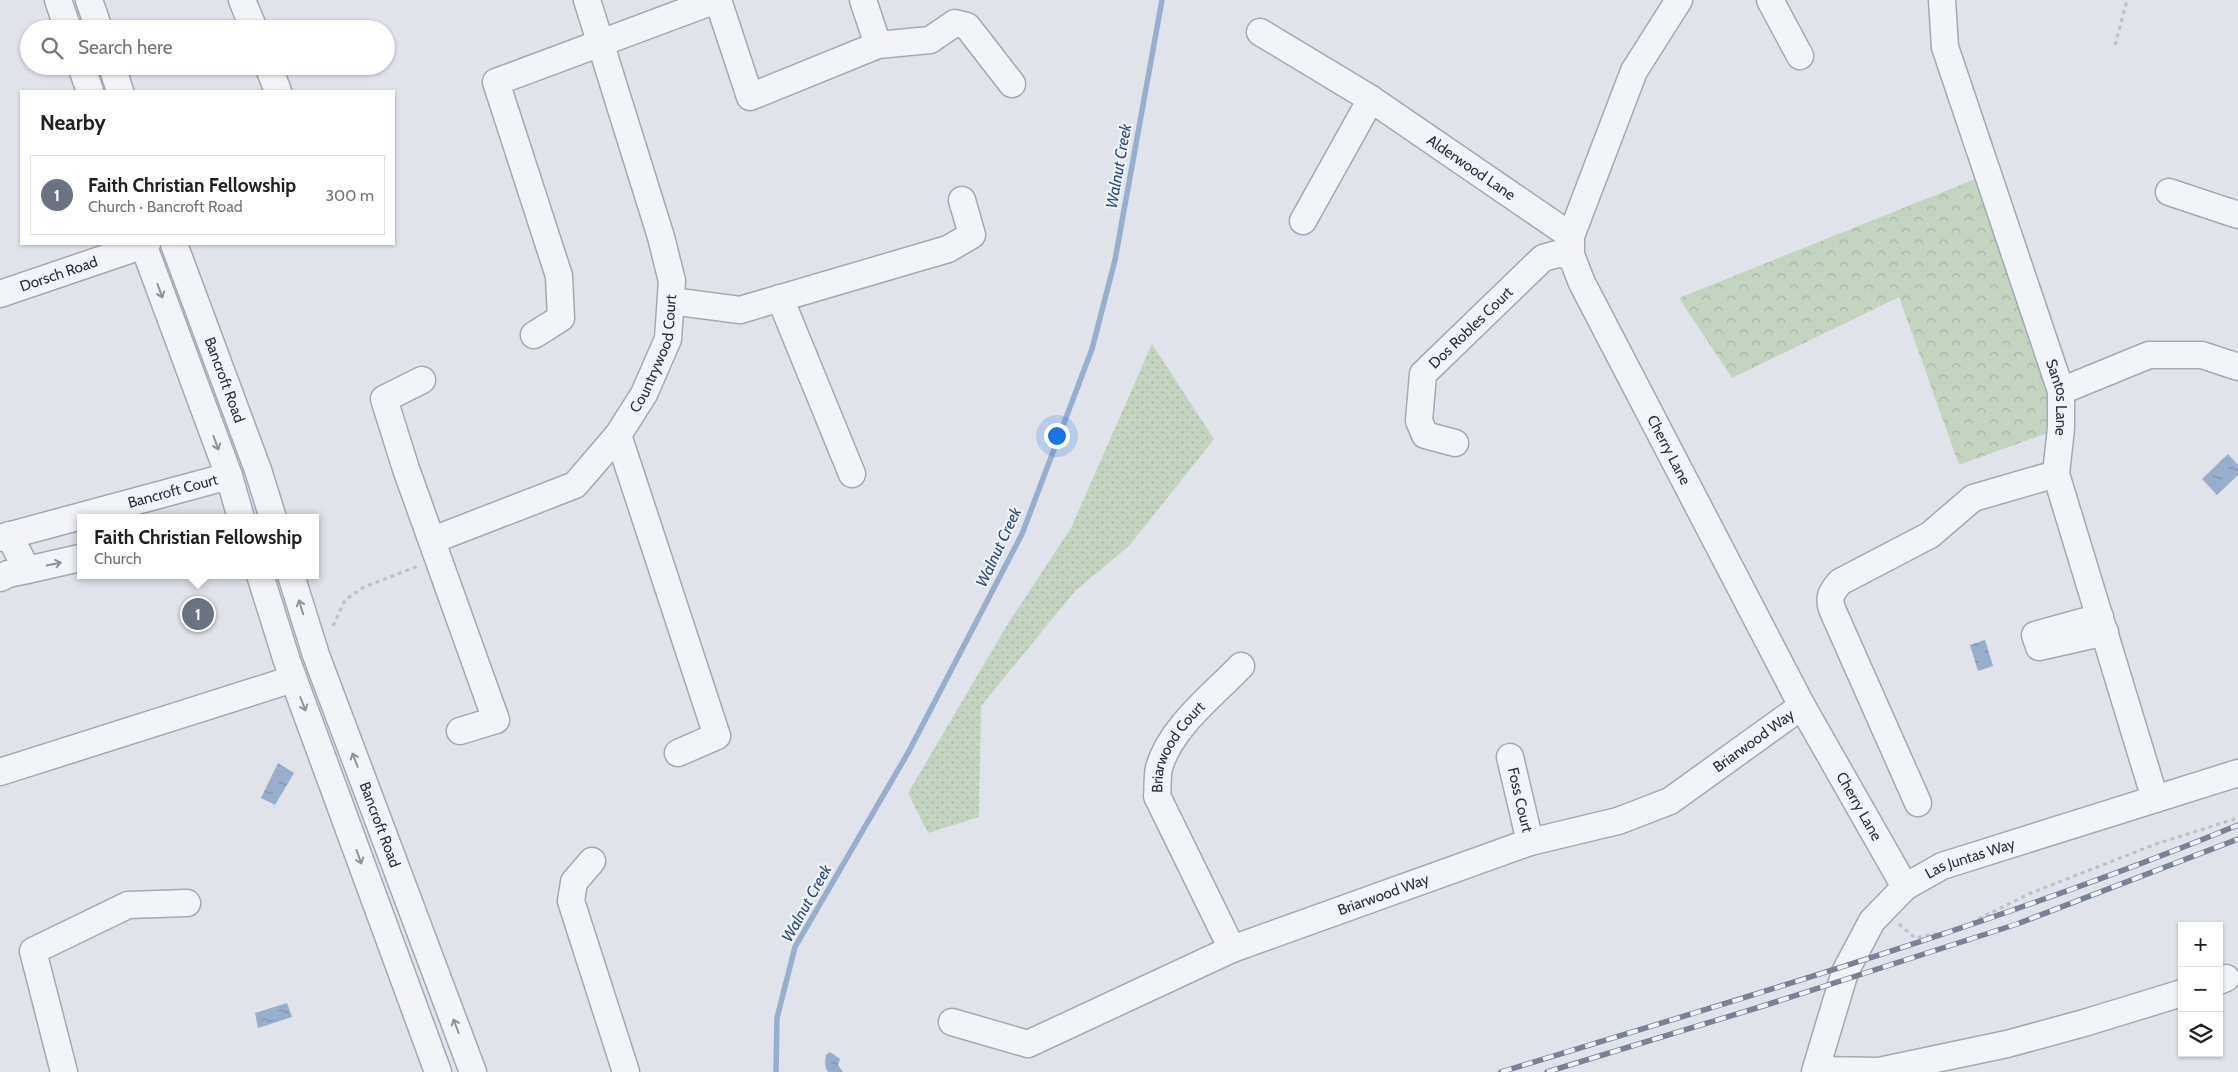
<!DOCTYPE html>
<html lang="en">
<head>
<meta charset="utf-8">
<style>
	body { margin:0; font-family:Cabin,sans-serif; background:#f2f2f2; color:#202124 }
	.controls { position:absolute; right:15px; bottom:15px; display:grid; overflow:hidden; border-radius:0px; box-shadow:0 1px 4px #0004 }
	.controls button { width:45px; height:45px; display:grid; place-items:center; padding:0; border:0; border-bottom:1px solid #e0e0e0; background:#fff; color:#202124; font:25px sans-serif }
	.you { position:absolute; left:1056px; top:435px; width:18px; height:18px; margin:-12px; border:4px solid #fff; border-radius:50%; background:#1a73e8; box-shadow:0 0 0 8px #1a73e833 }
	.badge { display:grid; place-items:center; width:32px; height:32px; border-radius:50%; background:#d93a49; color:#fff; font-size:16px; font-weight:700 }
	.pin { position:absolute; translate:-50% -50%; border:2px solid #fff; box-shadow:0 1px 5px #0006 }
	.popup { position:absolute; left:77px; top:514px; width:242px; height:65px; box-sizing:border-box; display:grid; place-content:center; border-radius:0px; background:#fff; filter:drop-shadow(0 1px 4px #0005); font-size:16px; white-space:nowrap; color:#757577 }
	.popup b { font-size:19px; color:#202124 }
	.popup::after { content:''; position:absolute; left:50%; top:100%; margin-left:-10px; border:10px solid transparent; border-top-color:#fff }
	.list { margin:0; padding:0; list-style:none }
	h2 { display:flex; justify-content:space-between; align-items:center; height:65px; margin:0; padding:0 20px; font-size:21px }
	h2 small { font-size:16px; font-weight:400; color:#757577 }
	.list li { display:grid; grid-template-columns:32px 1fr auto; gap:15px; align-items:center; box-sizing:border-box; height:80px; margin:0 10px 10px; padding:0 10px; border:1px solid #e0e0e0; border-radius:0px }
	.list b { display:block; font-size:19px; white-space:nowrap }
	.list p { margin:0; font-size:16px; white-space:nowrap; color:#757577 }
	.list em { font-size:16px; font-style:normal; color:#757577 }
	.icon { flex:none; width:28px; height:28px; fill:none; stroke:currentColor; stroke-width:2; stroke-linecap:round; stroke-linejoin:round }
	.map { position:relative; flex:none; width:2238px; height:1072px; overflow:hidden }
	.search { position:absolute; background:#fff; box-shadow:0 1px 4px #0004; left:20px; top:20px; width:375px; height:55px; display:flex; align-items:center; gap:12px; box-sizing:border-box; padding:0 18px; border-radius:28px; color:#757577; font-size:19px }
	.panel { position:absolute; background:#fff; box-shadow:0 1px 4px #0004; left:20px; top:90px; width:375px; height:155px; border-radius:0px }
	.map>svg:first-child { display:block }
	.grass { fill:url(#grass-dots) }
	.forest { fill:url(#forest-crowns) }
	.water { fill:url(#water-ripples) }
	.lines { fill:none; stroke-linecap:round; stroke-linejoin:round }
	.stream { stroke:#98aecd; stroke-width:5.5 }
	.minor-casing { stroke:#a5a9b5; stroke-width:29 }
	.path { stroke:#bec1c9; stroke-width:3; stroke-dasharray:4 4; stroke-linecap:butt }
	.minor { stroke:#f3f4f8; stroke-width:26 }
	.rail-casing { stroke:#788195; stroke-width:5.5 }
	.rail { stroke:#eff2f7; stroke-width:4; stroke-dasharray:11; stroke-linecap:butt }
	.oneway { stroke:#8d929e }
	.labels { text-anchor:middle; stroke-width:4.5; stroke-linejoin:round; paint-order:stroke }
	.street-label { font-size:15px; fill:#272f43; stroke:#eff2f7 }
	.water-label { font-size:16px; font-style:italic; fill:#2e4b7a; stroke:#eff2f7 }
</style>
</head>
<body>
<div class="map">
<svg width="2238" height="1072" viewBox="0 0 2238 1072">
	<defs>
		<pattern id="grass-dots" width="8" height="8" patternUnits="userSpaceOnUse" patternTransform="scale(1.25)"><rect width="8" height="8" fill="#c4d4c0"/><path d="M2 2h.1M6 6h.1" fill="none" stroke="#a8b6a6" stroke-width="1.8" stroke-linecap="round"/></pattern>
		<pattern id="forest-crowns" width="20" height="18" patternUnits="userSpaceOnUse" patternTransform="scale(1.25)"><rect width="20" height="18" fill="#c4d4c0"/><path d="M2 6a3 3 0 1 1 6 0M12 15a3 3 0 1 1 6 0" fill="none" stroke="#a8b6a6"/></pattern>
		<pattern id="water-ripples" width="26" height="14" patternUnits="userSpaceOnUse" patternTransform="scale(1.25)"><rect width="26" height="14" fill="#98aecd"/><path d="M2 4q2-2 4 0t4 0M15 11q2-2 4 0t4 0" fill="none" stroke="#7c8ea8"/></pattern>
	</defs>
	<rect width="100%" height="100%" fill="#e0e3ea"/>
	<!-- grass -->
	<path class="grass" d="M1152 344 1214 439 1129 546 1075 591 981 706 979 817 928 833 908 793 1009 622 1071 528Z"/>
	<!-- forest -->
	<path class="forest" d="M1988 174 2061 428 1959 465 1899 297 1732 378 1679 298Z"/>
	<!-- water -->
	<path class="water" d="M2228 454 2238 465V475L2217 495 2202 479Z
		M1985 640 1993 666 1978 671 1970 645Z
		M278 763 294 773 275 805 261 798Z
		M287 1003 292 1017 258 1028 255 1013Z
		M830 1052 840 1059 838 1065 843 1072H828C824 1066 825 1061 826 1055Z"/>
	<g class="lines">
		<!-- stream -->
		<path class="stream" d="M776 1072 777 1018 795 947 909 751 1022 534 1092 349 1115 260 1162 0"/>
		<defs>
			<g id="minor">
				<path d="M58 0 68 29"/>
				<path d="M89 0 99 29"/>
				<path d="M242 0 254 29"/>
				<path d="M718 0 750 97 878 45 930 40 955 23 967 26 1012 84"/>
				<path d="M863 0 878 45"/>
				<path id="s1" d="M1679 0 1634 71 1571 236V255L1582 283 1802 706 1905 887"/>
				<path d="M1770 0 1800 56"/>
				<path id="s2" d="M1942 0 1945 47 2061 391V428L2056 474 2155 799"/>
				<path id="s3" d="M1260 32 1371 99 1571 236"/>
				<path d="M81 66 90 91"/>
				<path d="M112 66 120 91"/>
				<path d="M268 66 278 91"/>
				<path d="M2169 192 2238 215"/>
				<path d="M1303 221 1371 99"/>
				<path d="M143 244 229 476 241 518"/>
				<path id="s4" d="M174 244 258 470 273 518"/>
				<path id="s5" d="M0 294 147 244"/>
				<path d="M780 298 852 474"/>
				<path d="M671 301 740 310 948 249 972 235 962 200"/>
				<path d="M534 335 561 318 559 276 496 82 716 0"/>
				<path d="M422 380 384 399 406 469 496 720 460 731"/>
				<path d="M2061 391 2149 355H2202L2238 367"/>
				<path d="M618 435 717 736 678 753"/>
				<path id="s6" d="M1455 443 1425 435 1419 421 1423 374 1543 258 1557 254 1571 255"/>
				<path id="s7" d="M0 538 229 476"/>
				<path id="s8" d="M433 540 575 485 618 435 644 394 668 339 672 281 661 237 587 0"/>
				<path d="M27 570 80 558"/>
				<path d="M260 575 287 661 438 1072"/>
				<path id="s9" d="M291 575 316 655 473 1072"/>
				<path d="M0 578 8 574 27 570 9 535"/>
				<path d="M2100 617 2035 635 2039 647 2105 632"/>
				<path id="s10" d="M1510 757 1530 842"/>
				<path d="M0 772 293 679"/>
				<path d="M1918 803 1832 609C1828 596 1832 592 1840 582L1930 535 1973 498 2056 474"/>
				<path d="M592 861 574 882 571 901 626 1072"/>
				<path id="s11" d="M1232 949 1157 796C1158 787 1157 777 1159 768 1170 728 1213 695 1241 666"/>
				<path d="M2219 981 2226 978"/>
				<path id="s12" d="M952 1022 1028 1044 1232 949 1530 842 1618 821 1670 801 1802 706"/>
				<path d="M1816 1070 1879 1071 2007 1044 2084 1023 2182 993"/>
				<path d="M64 1072 33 951 128 905 187 903"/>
				<path id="s13" d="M1815 1072 1845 972 1872 921 1905 887 1942 866 2238 773"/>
			</g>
		</defs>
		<!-- minor casing -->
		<use href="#minor" class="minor-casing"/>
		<!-- path -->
		<path class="path" d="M2115 45 2127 0
			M333 626 345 600 364 587 418 566
			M1899 924 1915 938 1956 930 2031 893 2156 844 2238 818"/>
		<!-- minor -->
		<use href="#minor" class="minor"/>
		<defs>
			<path id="rail" d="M1501 1072C1749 996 1998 924 2238 825
				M1547 1072 1763 1006 2017 924 2238 839"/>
		</defs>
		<!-- rail casing -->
		<use href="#rail" class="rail-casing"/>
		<!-- rail -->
		<use href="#rail" class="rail"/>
	</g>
	<!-- one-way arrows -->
	<defs><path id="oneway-shaft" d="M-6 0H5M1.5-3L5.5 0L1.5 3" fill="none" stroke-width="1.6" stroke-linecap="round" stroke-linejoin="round" transform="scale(1.25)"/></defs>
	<g class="oneway">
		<use href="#oneway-shaft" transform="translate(160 291) rotate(70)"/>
		<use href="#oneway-shaft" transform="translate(216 443) rotate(70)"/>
		<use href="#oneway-shaft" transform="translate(54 564) rotate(-12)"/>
		<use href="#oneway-shaft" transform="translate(301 607) rotate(-107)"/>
		<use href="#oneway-shaft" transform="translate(303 704) rotate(69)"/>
		<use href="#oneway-shaft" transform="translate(355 760) rotate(-111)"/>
		<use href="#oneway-shaft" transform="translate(359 857) rotate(70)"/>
		<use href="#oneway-shaft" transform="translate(456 1026) rotate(-111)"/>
	</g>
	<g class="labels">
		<!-- street labels -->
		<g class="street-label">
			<text dy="5" stroke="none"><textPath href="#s3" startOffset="251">Alderwood Lane</textPath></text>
			<text dy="5" stroke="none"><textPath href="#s5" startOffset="62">Dorsch Road</textPath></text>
			<text dy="5" stroke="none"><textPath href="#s6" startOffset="160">Dos Robles Court</textPath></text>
			<text dy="5" stroke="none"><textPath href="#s8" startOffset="309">Countrywood Court</textPath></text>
			<text dy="5" stroke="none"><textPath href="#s4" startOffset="145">Bancroft Road</textPath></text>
			<text dy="5" stroke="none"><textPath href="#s2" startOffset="416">Santos Lane</textPath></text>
			<text dy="5" stroke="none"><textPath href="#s1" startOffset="498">Cherry Lane</textPath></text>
			<text dy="5" stroke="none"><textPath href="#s7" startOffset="179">Bancroft Court</textPath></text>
			<text dy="5" stroke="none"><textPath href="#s12" startOffset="870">Briarwood Way</textPath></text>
			<text dy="5" stroke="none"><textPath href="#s11" startOffset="225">Briarwood Court</textPath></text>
			<text dy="5" stroke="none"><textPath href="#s10" startOffset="44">Foss Court</textPath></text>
			<text dy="5" stroke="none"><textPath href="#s1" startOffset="902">Cherry Lane</textPath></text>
			<text dy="5" stroke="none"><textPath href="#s9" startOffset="265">Bancroft Road</textPath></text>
			<text dy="5" stroke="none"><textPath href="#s13" startOffset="281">Las Juntas Way</textPath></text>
			<text dy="5" stroke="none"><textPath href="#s12" startOffset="465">Briarwood Way</textPath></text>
		</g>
		<!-- water labels -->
		<g class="water-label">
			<text transform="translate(1118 166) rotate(-80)" y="6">Walnut Creek</text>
			<text transform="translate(998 547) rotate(-65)" y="6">Walnut Creek</text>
			<text transform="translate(806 903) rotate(-61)" y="6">Walnut Creek</text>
		</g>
	</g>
</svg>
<div class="controls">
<button>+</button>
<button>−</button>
<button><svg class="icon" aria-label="layers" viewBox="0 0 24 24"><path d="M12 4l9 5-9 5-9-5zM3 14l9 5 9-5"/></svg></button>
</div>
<div class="you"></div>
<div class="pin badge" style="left:198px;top:614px;background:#6b7280">1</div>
<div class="popup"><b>Faith Christian Fellowship</b>Church</div>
<div class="search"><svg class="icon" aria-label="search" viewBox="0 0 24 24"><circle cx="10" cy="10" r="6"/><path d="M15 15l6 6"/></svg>Search here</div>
<section class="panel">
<h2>Nearby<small></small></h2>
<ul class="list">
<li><span class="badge" style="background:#6b7280">1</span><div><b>Faith Christian Fellowship</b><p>Church · Bancroft Road</p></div><em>300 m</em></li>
</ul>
</section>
</div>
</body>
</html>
